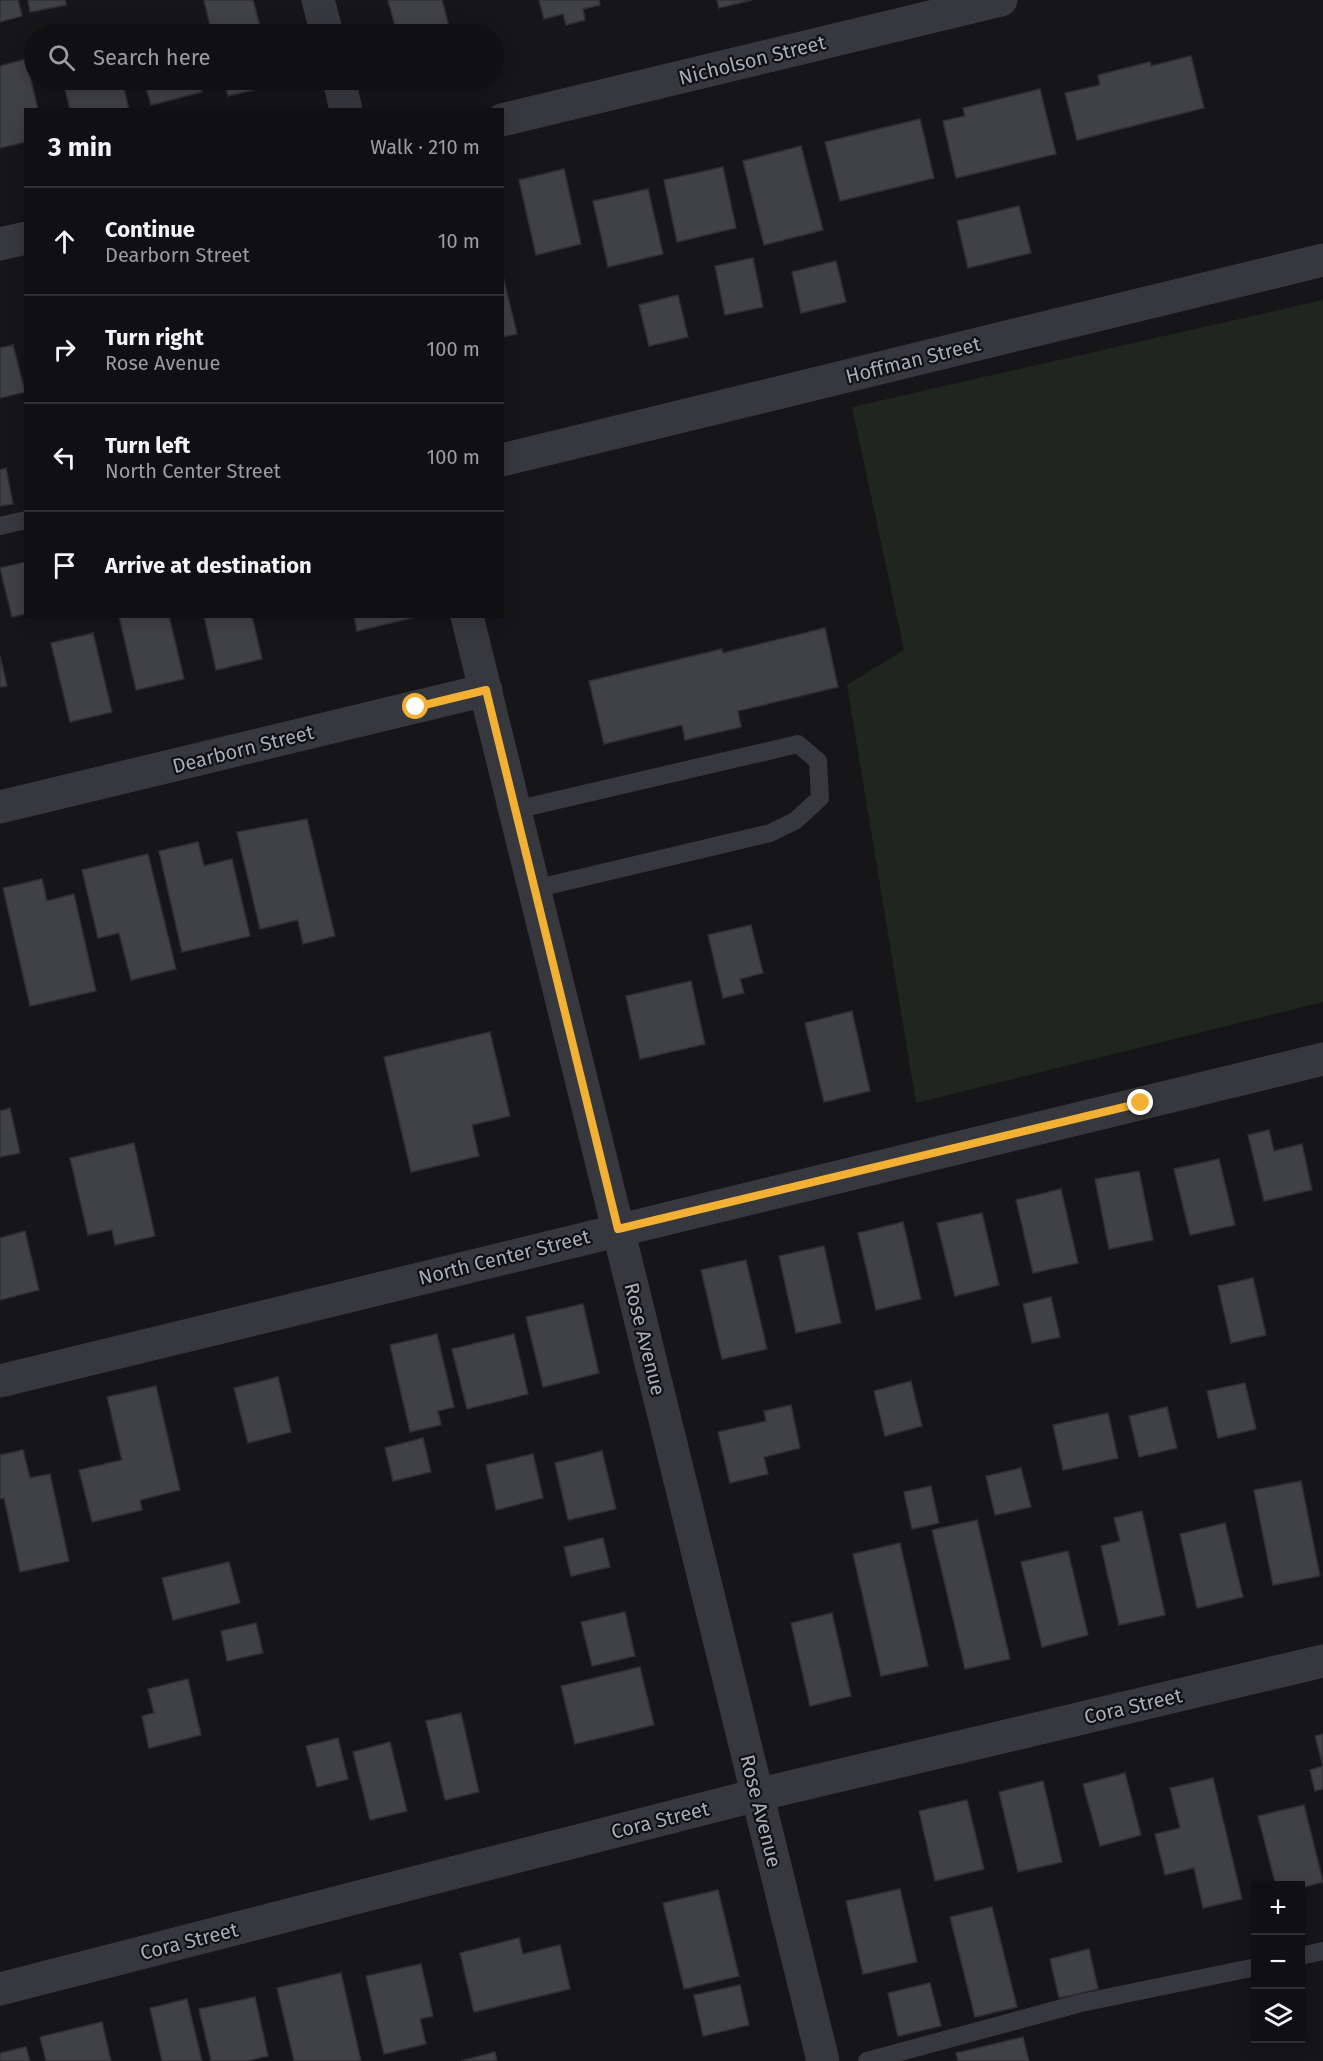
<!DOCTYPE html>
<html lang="en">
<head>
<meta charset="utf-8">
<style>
	body { margin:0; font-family:"Fira Sans",sans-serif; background:#19191b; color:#f1f3f6 }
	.controls { position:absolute; right:18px; bottom:18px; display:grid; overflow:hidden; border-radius:0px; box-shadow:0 3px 15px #0003 }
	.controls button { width:54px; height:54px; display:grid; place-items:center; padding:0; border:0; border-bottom:2px solid #303032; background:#101012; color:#f1f3f6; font:30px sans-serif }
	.stop { position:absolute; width:18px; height:18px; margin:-14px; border:4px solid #f2b134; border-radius:50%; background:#fff }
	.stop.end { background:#f2b134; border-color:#fff; box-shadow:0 2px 6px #0008 }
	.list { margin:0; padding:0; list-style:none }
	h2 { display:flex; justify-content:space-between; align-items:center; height:78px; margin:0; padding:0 24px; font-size:26px }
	h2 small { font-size:20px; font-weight:400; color:#9c9d9f }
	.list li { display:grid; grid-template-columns:39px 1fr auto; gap:18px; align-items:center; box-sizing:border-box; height:108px; padding:0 24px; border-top:2px solid #303032 }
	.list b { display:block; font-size:22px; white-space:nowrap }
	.list p { margin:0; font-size:20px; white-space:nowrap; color:#9c9d9f }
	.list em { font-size:20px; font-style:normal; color:#9c9d9f }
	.icon { flex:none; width:33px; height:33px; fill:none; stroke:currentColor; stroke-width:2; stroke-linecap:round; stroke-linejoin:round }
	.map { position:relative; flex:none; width:1323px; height:2061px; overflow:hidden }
	.search { position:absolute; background:#101012; box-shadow:0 3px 15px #0003; left:24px; top:24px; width:480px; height:66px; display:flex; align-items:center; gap:15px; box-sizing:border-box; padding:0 21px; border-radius:33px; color:#9c9d9f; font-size:22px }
	.panel { position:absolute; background:#101012; box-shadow:0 3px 15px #0003; left:24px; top:108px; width:480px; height:510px; border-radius:0px }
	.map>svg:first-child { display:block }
	.green { fill:#1e261f }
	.building { fill:#404145; stroke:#303034; stroke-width:1.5 }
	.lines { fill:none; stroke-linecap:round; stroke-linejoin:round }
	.service { stroke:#37383d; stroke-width:18 }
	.minor { stroke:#37383d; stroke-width:33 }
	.route { stroke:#f2b134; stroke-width:8 }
	.labels { text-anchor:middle; stroke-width:4.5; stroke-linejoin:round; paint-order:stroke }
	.street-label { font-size:20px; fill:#a8adb8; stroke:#111113 }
</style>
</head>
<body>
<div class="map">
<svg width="1323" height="2061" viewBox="0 0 1323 2061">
	<rect width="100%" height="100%" fill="#161618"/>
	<!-- green -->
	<path class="green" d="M1323 300V1002L916 1103 847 685 904 650 852 407Z"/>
	<!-- building -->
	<path class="building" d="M0 0H18L22 16 0 22Z
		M28 0H65L66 5 30 12Z
		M204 0H253L262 34H212Z
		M388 0H442L451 34H397Z
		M539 0H599L600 5 583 9 585 20 566 25 563 14 544 19Z
		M717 0H752L719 8Z
		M1191 56 1204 108 1077 140 1065 93 1100 85 1098 75 1150 62 1151 66Z
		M26 59 38 110H26V142L0 148V66Z
		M63 80H122L129 110H70Z
		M144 80H199L202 92 151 105Z
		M224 80H273L274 85 228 96Z
		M1040 89 1056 154 956 178 943 121 965 116 963 108Z
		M920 119 934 178 840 201 825 142Z
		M801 146 823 230 764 245 743 161Z
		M723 167 736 228 677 242 664 180Z
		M564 169 581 244 536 255 519 180Z
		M648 189 663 254 608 267 593 201Z
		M1019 206 1031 253 968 268 957 221Z
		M753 258 763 307 725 315 715 266Z
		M836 261 846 302 801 313 792 272Z
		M502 272 517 334 502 337Z
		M678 295 688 337 649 346 639 305Z
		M13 345 25 392 0 398V348Z
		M6 468 13 504 0 506V470Z
		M26 562V614L12 617 0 568Z
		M119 616H169L184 679 136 690Z
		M204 616H252L262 659 216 670Z
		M354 616H411L412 618 357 631Z
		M825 628 838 687 738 711 741 727 685 740 682 725 604 744 589 681 722 649 723 653Z
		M93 633 112 712 70 722 51 643Z
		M0 656 7 686 0 687Z
		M307 819 335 936 303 944 298 920 260 929 237 832Z
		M198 842 204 866 232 859 250 936 182 952 159 851Z
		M148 854 176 969 131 980 119 933 98 938 82 870Z
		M42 879 47 901 74 894 96 991 30 1006 3 888Z
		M751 925 763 973 740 979 744 993 723 998 708 935Z
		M691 981 705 1044 640 1059 626 996Z
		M852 1011 870 1091 824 1102 805 1023Z
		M490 1032 510 1116 472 1125 479 1156 411 1172 384 1057Z
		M10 1108 20 1153 0 1157V1111Z
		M1269 1130 1274 1151 1302 1144 1312 1190 1264 1201 1248 1135Z
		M134 1143 155 1236 115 1245 112 1230 88 1235 70 1158Z
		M1219 1159 1235 1225 1190 1235 1174 1169Z
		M1139 1171 1153 1240 1109 1249 1095 1179Z
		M1061 1189 1078 1263 1033 1273 1016 1200Z
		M982 1213 999 1285 955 1296 937 1223Z
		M903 1222 921 1299 876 1310 858 1233Z
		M25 1231 39 1290 0 1300V1238Z
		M824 1246 841 1323 796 1333 779 1256Z
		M746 1260 767 1349 722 1359 701 1270Z
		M1253 1278 1266 1335 1231 1343 1218 1286Z
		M1051 1297 1060 1337 1032 1343 1023 1304Z
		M583 1304 599 1373 543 1387 526 1317Z
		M437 1334 454 1407 438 1411 441 1425 410 1432 390 1345Z
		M514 1334 528 1394 467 1409 452 1349Z
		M278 1377 291 1432 248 1443 234 1388Z
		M911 1381 922 1426 885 1436 874 1391Z
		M1245 1383 1256 1429 1218 1438 1207 1391Z
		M156 1386 180 1490 140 1500 142 1510 92 1522 79 1470 122 1460 107 1397Z
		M791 1405 800 1448 764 1457 768 1474 730 1483 718 1432 766 1421 764 1411Z
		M1167 1407 1177 1448 1139 1457 1129 1416Z
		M1108 1413 1118 1458 1063 1470 1053 1425Z
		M423 1438 431 1472 393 1481 385 1448Z
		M23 1450 30 1478 50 1474 69 1561 20 1572 4 1498 0 1499V1455Z
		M602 1451 616 1509 568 1520 555 1463Z
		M533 1454 543 1498 496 1510 486 1465Z
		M1021 1468 1031 1507 995 1515 986 1476Z
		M1301 1481 1320 1576 1273 1585 1254 1490Z
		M931 1486 939 1523 912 1529 904 1492Z
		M1142 1511 1165 1615 1119 1625 1101 1546 1120 1541 1114 1518Z
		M977 1520 1010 1659 965 1669 932 1530Z
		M1225 1523 1243 1597 1197 1608 1180 1534Z
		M603 1538 610 1567 571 1576 564 1547Z
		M900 1543 928 1666 881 1676 853 1554Z
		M1068 1551 1088 1635 1042 1647 1021 1562Z
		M229 1562 240 1603 173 1620 162 1578Z
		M625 1612 635 1656 592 1666 581 1622Z
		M832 1613 851 1696 810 1706 791 1623Z
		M256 1623 263 1653 227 1661 221 1631Z
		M640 1667 654 1725 575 1744 561 1686Z
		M188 1679 201 1735 149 1748 142 1716 154 1713 148 1689Z
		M461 1713 479 1792 445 1800 426 1721Z
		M1323 1734V1766L1315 1736Z
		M338 1738 348 1779 317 1787 306 1746Z
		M390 1742 407 1811 370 1820 353 1752Z
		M1323 1766V1789L1315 1791 1310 1770Z
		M1125 1773 1141 1835 1100 1846 1083 1784Z
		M1213 1778 1242 1899 1203 1908 1194 1868 1165 1875 1155 1834 1180 1828 1170 1788Z
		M1043 1781 1062 1862 1018 1872 999 1792Z
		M967 1800 984 1869 935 1881 919 1811Z
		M1304 1805 1323 1882 1300 1888V1886H1276L1258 1816Z
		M900 1889 917 1962 863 1974 846 1901Z
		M718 1890 739 1976 684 1989 663 1903Z
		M992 1907 1017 2007 975 2017 950 1917Z
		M519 1938 523 1954 560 1945 570 1989 474 2012 460 1953Z
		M1089 1949 1098 1989 1059 1998 1050 1959Z
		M421 1964 433 2016 420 2019 426 2044 384 2054 366 1976Z
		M341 1973 361 2061H294L277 1988Z
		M930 1983 941 2026 898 2036 888 1993Z
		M740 1985 749 2025 703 2036 694 1995Z
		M255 1997 268 2056 247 2061H211L199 2009Z
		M187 1999 202 2061H162L150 2008Z
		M102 2022 111 2061H46L40 2037Z
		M1023 2037 1029 2061H958L956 2053Z
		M26 2047 30 2061H0V2053Z
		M495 2052 497 2061H461Z"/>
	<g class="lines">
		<!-- service -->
		<path class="service" d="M0 526 26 520
			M515 810 798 744 818 761 820 798 795 821 770 833 534 889
			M1300 1956 1323 1951
			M867 2061 1081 2003 1256 1967"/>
		<!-- minor -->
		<path class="minor" d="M318 0 327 34
			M339 80 346 110
			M502 120 1001 0
			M0 244 26 238
			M502 460 1323 260
			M467 616 823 2061
			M0 807 486 690
			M0 1381 1323 1059
			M0 1989 757 1795 1323 1661"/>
	</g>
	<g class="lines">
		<!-- route -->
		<path class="route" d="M416 707 486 690 618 1229 1141 1103"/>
	</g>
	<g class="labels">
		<!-- street labels -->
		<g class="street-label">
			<text transform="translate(752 60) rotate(-14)" y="7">Nicholson Street</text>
			<text transform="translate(913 360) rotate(-14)" y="7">Hoffman Street</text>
			<text transform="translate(243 749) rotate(-14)" y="7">Dearborn Street</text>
			<text transform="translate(504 1257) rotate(-14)" y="7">North Center Street</text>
			<text transform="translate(645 1339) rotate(76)" y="7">Rose Avenue</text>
			<text transform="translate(1133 1706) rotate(-13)" y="7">Cora Street</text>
			<text transform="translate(761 1811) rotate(76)" y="7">Rose Avenue</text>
			<text transform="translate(660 1820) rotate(-14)" y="7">Cora Street</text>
			<text transform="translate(189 1941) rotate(-14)" y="7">Cora Street</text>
		</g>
	</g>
</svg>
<div class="controls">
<button>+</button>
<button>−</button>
<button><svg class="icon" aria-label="layers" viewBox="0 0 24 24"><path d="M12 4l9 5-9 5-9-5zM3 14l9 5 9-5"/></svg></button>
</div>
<div class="stop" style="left:416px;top:707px"></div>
<div class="stop end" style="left:1141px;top:1103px"></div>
<div class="search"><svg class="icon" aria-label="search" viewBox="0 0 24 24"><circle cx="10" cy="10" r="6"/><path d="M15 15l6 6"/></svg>Search here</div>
<section class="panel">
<h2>3 min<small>Walk · 210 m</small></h2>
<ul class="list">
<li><svg class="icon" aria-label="ahead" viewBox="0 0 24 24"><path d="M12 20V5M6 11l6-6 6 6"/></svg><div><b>Continue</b><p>Dearborn Street</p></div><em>10 m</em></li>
<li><svg class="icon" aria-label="right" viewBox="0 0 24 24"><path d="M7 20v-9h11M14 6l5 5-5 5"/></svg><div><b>Turn right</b><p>Rose Avenue</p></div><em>100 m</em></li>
<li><svg class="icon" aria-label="left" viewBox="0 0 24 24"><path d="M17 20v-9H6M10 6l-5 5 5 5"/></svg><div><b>Turn left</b><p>North Center Street</p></div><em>100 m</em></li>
<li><svg class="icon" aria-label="arrive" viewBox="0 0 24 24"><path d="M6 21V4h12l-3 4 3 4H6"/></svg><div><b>Arrive at destination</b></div></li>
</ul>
</section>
</div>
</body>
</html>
